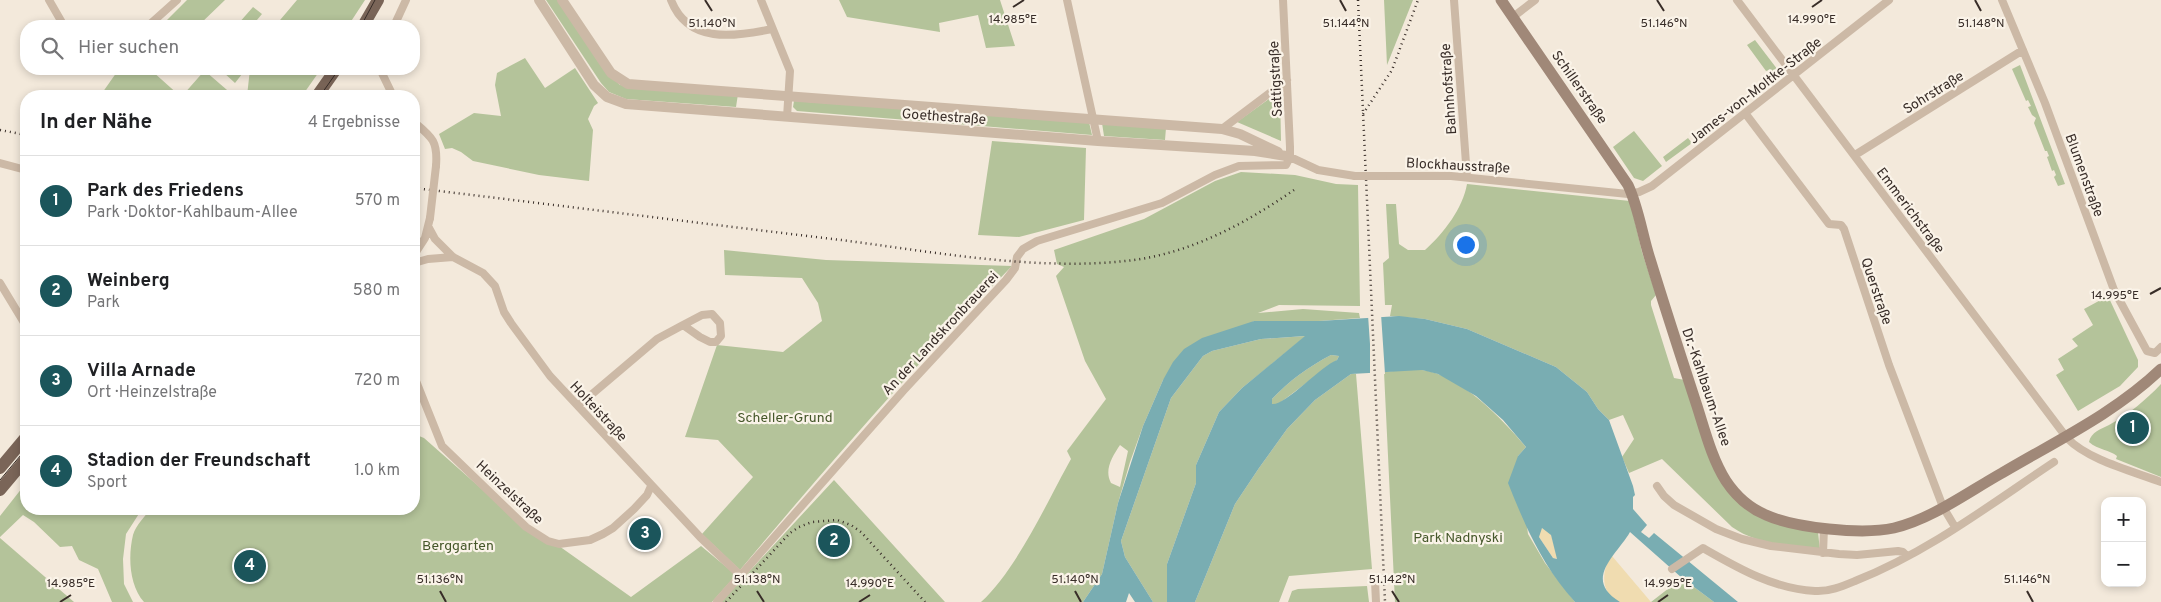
<!DOCTYPE html>
<html lang="de">
<head>
<meta charset="utf-8">
<style>
	body { margin:0; font-family:Overpass,sans-serif; background:#f6f6f6; color:#202124 }
	.controls { position:absolute; right:15px; bottom:15px; display:grid; overflow:hidden; border-radius:10px; box-shadow:0 2px 8px #0003 }
	.controls button { width:45px; height:45px; display:grid; place-items:center; padding:0; border:0; border-bottom:1px solid #e0e0e0; background:#fff; color:#202124; font:25px sans-serif }
	.you { position:absolute; left:1465px; top:244px; width:18px; height:18px; margin:-12px; border:4px solid #fff; border-radius:50%; background:#1a73e8; box-shadow:0 0 0 8px #1a73e833 }
	.badge { display:grid; place-items:center; width:32px; height:32px; border-radius:50%; background:#1b555b; color:#fff; font-size:16px; font-weight:700 }
	.pin { position:absolute; translate:-50% -50%; border:2px solid #fff; box-shadow:0 1px 5px #0006 }
	.list { margin:0; padding:0; list-style:none }
	h2 { display:flex; justify-content:space-between; align-items:center; height:65px; margin:0; padding:0 20px; font-size:21px }
	h2 small { font-size:16px; font-weight:400; color:#757577 }
	.list li { display:grid; grid-template-columns:32px 1fr auto; gap:15px; align-items:center; box-sizing:border-box; height:90px; padding:0 20px; border-top:1px solid #e0e0e0 }
	.list b { display:block; font-size:19px; white-space:nowrap }
	.list p { margin:0; font-size:16px; white-space:nowrap; color:#757577 }
	.list em { font-size:16px; font-style:normal; color:#757577 }
	.icon { flex:none; width:28px; height:28px; fill:none; stroke:currentColor; stroke-width:2; stroke-linecap:round; stroke-linejoin:round }
	.map { position:relative; flex:none; width:2161px; height:602px; overflow:hidden }
	.search { position:absolute; background:#fff; box-shadow:0 2px 8px #0003; left:20px; top:20px; width:400px; height:55px; display:flex; align-items:center; gap:12px; box-sizing:border-box; padding:0 18px; border-radius:20px; color:#757577; font-size:19px }
	.panel { position:absolute; background:#fff; box-shadow:0 2px 8px #0003; left:20px; top:90px; width:400px; height:425px; border-radius:20px }
	.map>svg:first-child { display:block }
	.green { fill:#b4c39a; fill-rule:evenodd }
	.sand { fill:#f0dcb0 }
	.water { fill:#79adb2; fill-rule:evenodd }
	.pier { fill:#f3e9db }
	.lines { fill:none; stroke-linecap:round; stroke-linejoin:round }
	.minor { stroke:#ccb9a6; stroke-width:8 }
	.tertiary { stroke:#ccb9a6; stroke-width:10 }
	.secondary { stroke:#a08878; stroke-width:11 }
	.primary { stroke:#7a6558; stroke-width:12 }
	.tram { stroke:#382d28; stroke-width:1 }
	.rail { stroke:#382d28; stroke-width:2.5; stroke-dasharray:1 4; stroke-linecap:butt }
	.minor-bridge { stroke:#ccb9a6; stroke-width:8 }
	.ticks { fill:none; stroke:#382d28; stroke-width:2 }
	.labels { text-anchor:middle; stroke-width:4.5; stroke-linejoin:round; paint-order:stroke }
	.street-label { font-size:14px; fill:#382d28; stroke:#faf3e8 }
	.park-label { font-size:14px; fill:#45572a; stroke:#faf3e8 }
	.ticks-label { font-size:12px; text-anchor:middle; fill:#382d28; stroke:#faf3e8; stroke-width:4.5; stroke-linejoin:round; paint-order:stroke }
</style>
</head>
<body>
<div class="map">
<svg width="2161" height="602" viewBox="0 0 2161 602">
	<rect width="100%" height="100%" fill="#f3e9db"/>
	<!-- green -->
	<path class="green" d="M187 0H225L198 26H161Z
		M297 0H365L348 26H275Z
		M546 0H560L609 74 620 85 738 94 736 107 626 99 609 92 601 83Z
		M839 0H1000L1015 46 986 48 978 15 939 23 940 32 847 17Z
		M1384 0H1413L1387 65Z
		M253 7 262 14 252 26H240L238 24Z
		M1755 40 1781 74 1773 81 1769 75 1771 73 1769 70 1766 71 1747 45Z
		M525 58 545 88 575 68 598 103 594 106 588 119 593 130 589 181 539 175 473 161 461 152 452 148 445 149 439 134 474 113 501 116 495 85 497 73Z
		M2020 65 2065 184 2058 186 2054 177 2056 175 2054 170 2052 171 2047 157 2049 156 2047 151H2045L2034 123 2036 118 2032 115 2028 107 2031 106 2028 100 2026 101 2012 69Z
		M119 69H154L152 71 180 96H100Z
		M226 69H246L235 83 223 72Z
		M250 69H321L302 96H247Z
		M205 70V71L234 96H185L183 95Z
		M1280 91 1281 141 1237 122Z
		M794 101 1089 122 1092 135 797 111 793 107Z
		M1102 123 1166 128 1165 140 1104 136Z
		M1634 131 1662 166 1643 181 1634 178 1613 147Z
		M1688 138 1692 143 1666 162 1663 157Z
		M992 141 1086 148 1084 220 1019 237 978 235Z
		M1241 172 1295 175 1336 184 1358 185 1360 306 1279 305 1258 313 1303 309 1359 313 1360 318 1319 321H1254L1163 380 1143 426 1130 462 1118 503 1102 574 1083 602H981C1017 569 1047 502 1071 459L1067 451 1106 399 1085 361 1056 276 1064 267 1057 264 1054 250 1144 219 1215 181ZM1120 445 1128 451 1120 487 1111 483C1104 470 1112 457 1120 445Z
		M1467 184 1630 201 1642 252 1656 295 1651 301V305L1674 378 1685 380 1738 501 1818 532 1820 551C1790 546 1758 545 1732 527L1662 459 1629 473 1622 457 1634 439 1623 415 1609 420 1598 409 1587 392 1556 367 1467 329 1425 319 1390 316 1392 305H1385L1383 263 1389 258 1386 204H1396L1399 244 1408 250H1425C1444 233 1463 208 1467 184Z
		M724 250 826 260 1012 266C917 363 827 466 740 570L702 534 753 477 718 440 685 437 717 345 783 352 822 321 818 303 802 278 725 275Z
		M2108 296 2138 360V367L2120 386 2078 411 2056 375 2064 370 2058 359 2078 346 2072 339 2093 325 2084 309Z
		M1306 336 1242 388 1219 412 1196 465V483L1167 564V602H1153L1125 557 1121 541 1171 398 1203 356 1212 351 1261 339Z
		M1331 355 1339 356 1337 360 1277 405 1272 404V399C1289 381 1308 367 1331 355Z
		M1403 370C1409 370 1416 369 1422 370 1461 375 1501 418 1526 447L1518 456 1528 534 1545 563 1575 602H1395L1384 372Z
		M1351 374H1356L1372 569 1289 576 1279 602H1195L1235 504 1259 468 1287 429 1315 400Z
		M2161 384V477L2116 459 2117 456C2110 450 2098 450 2089 442 2091 432 2101 429 2109 425 2129 414 2146 400 2161 384Z
		M414 434 424 438 535 536 559 546 631 597 701 546 736 575 712 602H144C129 585 128 556 133 535 136 525 145 516 151 509H414Z
		M834 480 945 602H721Z
		M26 483V509H142L126 534 123 559 124 584 133 602H112L98 569 79 560 72 546 60 547 34 522 23 515 0 537V516Z
		M0 538 74 602H0Z
		M1682 578 1714 602H1651Z
		M1367 586 1369 602H1288L1292 591 1298 589Z"/>
	<!-- sand -->
	<path class="sand" d="M1544 527 1551 535 1558 559 1553 558 1539 537 1540 530Z
		M1612 556 1651 602C1642 602 1629 602 1620 602 1600 596 1601 568 1612 556Z"/>
	<!-- water -->
	<path class="water" d="M1399 316 1425 319 1467 329 1556 367 1587 392 1598 409 1609 420 1633 486 1635 495 1633 497V509L1647 525 1641 532 1649 538 1654 533 1738 602H1714L1682 578 1630 532C1617 555 1582 579 1620 602H1575C1542 565 1526 528 1508 483L1518 456 1526 447 1503 420 1476 396 1438 374 1422 370 1351 374 1315 400 1287 429 1259 468 1235 504 1195 602H1167V564L1196 483V465L1219 412 1242 388 1305 336 1261 339 1212 351 1203 356 1171 398 1121 541 1125 557 1153 602H1135L1129 593 1126 602H1083L1102 574 1118 503 1143 426 1163 380 1173 362 1184 349 1202 338 1254 321H1319ZM1331 355 1339 356 1337 360C1321 366 1285 406 1272 404V399C1289 381 1308 367 1331 355ZM1542 528 1551 535 1557 559 1553 558 1539 537Z"/>
	<!-- pier -->
	<path class="pier" d="M1381 314 1385 374 1370 375V344L1382 343 1370 344 1368 315Z"/>
	<g class="lines">
		<!-- minor -->
		<path class="minor" d="M49 0 64 26
			M671 0C688 44 734 37 772 29
			M761 0 790 71 787 117
			M1067 0 1098 141
			M1454 0 1467 177
			M1737 0 2067 438C2088 460 2132 471 2161 482
			M2002 0 2045 103 2114 290 2147 351 2155 353 2161 347
			M1513 17 1535 0
			M148 26 177 0
			M394 26 406 0
			M380 69 393 96
			M1745 113 1829 224 1841 225 1844 229 1889 365 1943 507 1955 527
			M414 122C432 137 438 141 436 166
			M1222 129 1287 80
			M1855 155 2023 50
			M1290 157 1318 170 1355 176
			M0 163 26 170
			M1383 176H1451L1628 194 1639 192 1652 186 1889 0
			M429 228 435 239 453 257 483 273 495 286 504 312 511 323 550 376 700 537 741 576
			M414 255 425 238 430 218
			M414 263 428 259 453 257
			M0 283 26 326
			M414 376 442 446 526 527 548 541 559 544 590 540 603 534 613 528 634 509 647 495 651 486
			M578 406 657 339 683 325 700 337 710 342H716L721 336 720 323 712 314 702 315 683 325
			M1657 486 1664 496 1674 505 1716 529 1742 539 1771 546 1839 554 1857 555 1898 551 1903 552 1907 556
			M1823 553 1824 528
			M1672 569 1703 548C1738 568 1774 589 1815 591 1829 592 1843 586 1855 581 1927 553 1991 504 2054 462
			M1375 581 1376 602
			M717 602 903 391 1006 280 1015 268 1017 257 1023 249 1037 241 1162 203 1215 175 1239 166 1286 165 1290 157V147L1283 0"/>
		<!-- tertiary -->
		<path class="tertiary" d="M539 0 594 85 607 97 626 104 1098 141 1255 151 1286 156
			M562 0 611 73 628 84 1222 129 1240 134 1278 152"/>
		<!-- secondary -->
		<path class="secondary" d="M1501 0 1628 185C1639 209 1642 234 1650 259 1665 308 1681 357 1697 406 1705 431 1712 459 1726 481 1736 496 1749 508 1766 515 1795 528 1862 535 1894 528 1932 519 1968 492 2002 473 2056 441 2115 413 2161 369"/>
		<!-- primary -->
		<path class="primary" d="M363 26 378 0
			M317 96 336 69
			M0 468 26 437
			M0 490 26 459"/>
		<!-- tram -->
		<path class="tram" d="M361 26 375 0
			M320 96 339 69
			M0 480 26 449"/>
		<!-- rail -->
		<path class="rail" d="M1358 0 1385 602
			M1363 114 1392 70 1418 0
			M0 130 26 135
			M414 188C556 205 698 223 841 240 935 252 1039 272 1134 260 1193 252 1246 223 1294 190
			M726 602 790 533 799 527 812 522 837 520 851 525 861 532 925 602"/>
		<!-- minor-bridge -->
		<path class="minor-bridge" d="M1355 176H1383
			M430 218 436 166"/>
	</g>
	<!-- ticks -->
	<path class="ticks" d="M705 0 712 11M1340 0 1346 11M1657 0 1664 11M1975 0 1981 11M1013 7 1024 0M1812 7 1822 0M2150 294 2161 288M440 591 446 602M757 591 764 602M1075 591 1081 602M1392 591 1399 602M2027 591 2033 602M60 602 71 595M859 602 870 595M1658 602 1668 595"/>
	<g class="labels">
		<!-- street labels -->
		<g class="street-label">
			<text transform="translate(1275 79) rotate(-93)" y="5">Sattigstraße</text>
			<text transform="translate(1580 87) rotate(55)" y="5">Schillerstraße</text>
			<text transform="translate(1448 89) rotate(-94)" y="5">Bahnhofstraße</text>
			<text transform="translate(1755 90) rotate(-38)" y="5">James-von-Moltke-Straße</text>
			<text transform="translate(1933 92) rotate(-32)" y="5">Sohrstraße</text>
			<text transform="translate(944 116) rotate(4)" y="5">Goethestraße</text>
			<text transform="translate(1458 165) rotate(3)" y="5">Blockhausstraße</text>
			<text transform="translate(2085 175) rotate(70)" y="5">Blumenstraße</text>
			<text transform="translate(1911 210) rotate(53)" y="5">Emmerichstraße</text>
			<text transform="translate(1877 291) rotate(71)" y="5">Querstraße</text>
			<text transform="translate(940 333) rotate(-47)" y="5">An der Landskronbrauerei</text>
			<text transform="translate(1707 387) rotate(71)" y="5">Dr.-Kahlbaum-Allee</text>
			<text transform="translate(599 411) rotate(47)" y="5">Holteistraße</text>
			<text transform="translate(510 492) rotate(43)" y="5">Heinzelstraße</text>
		</g>
		<!-- park labels -->
		<g class="park-label">
			<text x="785" y="422">Scheller-Grund</text>
			<text x="1458" y="542">Park Nadnyski</text>
			<text x="458" y="550">Berggarten</text>
		</g>
	</g>
	<g class="ticks-label">
		<text x="1013" y="23">14.985°E</text>
		<text x="1812" y="23">14.990°E</text>
		<text x="712" y="27">51.140°N</text>
		<text x="1346" y="27">51.144°N</text>
		<text x="1664" y="27">51.146°N</text>
		<text x="1981" y="27">51.148°N</text>
		<text x="2115" y="299">14.995°E</text>
		<text x="440" y="583">51.136°N</text>
		<text x="757" y="583">51.138°N</text>
		<text x="1075" y="583">51.140°N</text>
		<text x="1392" y="583">51.142°N</text>
		<text x="2027" y="583">51.146°N</text>
		<text x="71" y="587">14.985°E</text>
		<text x="870" y="587">14.990°E</text>
		<text x="1668" y="587">14.995°E</text>
	</g>
</svg>
<div class="controls">
<button>+</button>
<button>−</button>
</div>
<div class="you"></div>
<div class="pin badge" style="left:2133px;top:428px">1</div>
<div class="pin badge" style="left:834px;top:541px">2</div>
<div class="pin badge" style="left:645px;top:534px">3</div>
<div class="pin badge" style="left:250px;top:566px">4</div>
<div class="search"><svg class="icon" aria-label="search" viewBox="0 0 24 24"><circle cx="10" cy="10" r="6"/><path d="M15 15l6 6"/></svg>Hier suchen</div>
<section class="panel">
<h2>In der Nähe<small>4 Ergebnisse</small></h2>
<ul class="list">
<li><span class="badge">1</span><div><b>Park des Friedens</b><p>Park · Doktor-Kahlbaum-Allee</p></div><em>570 m</em></li>
<li><span class="badge">2</span><div><b>Weinberg</b><p>Park</p></div><em>580 m</em></li>
<li><span class="badge">3</span><div><b>Villa Arnade</b><p>Ort · Heinzelstraße</p></div><em>720 m</em></li>
<li><span class="badge">4</span><div><b>Stadion der Freundschaft</b><p>Sport</p></div><em>1.0 km</em></li>
</ul>
</section>
</div>
</body>
</html>
